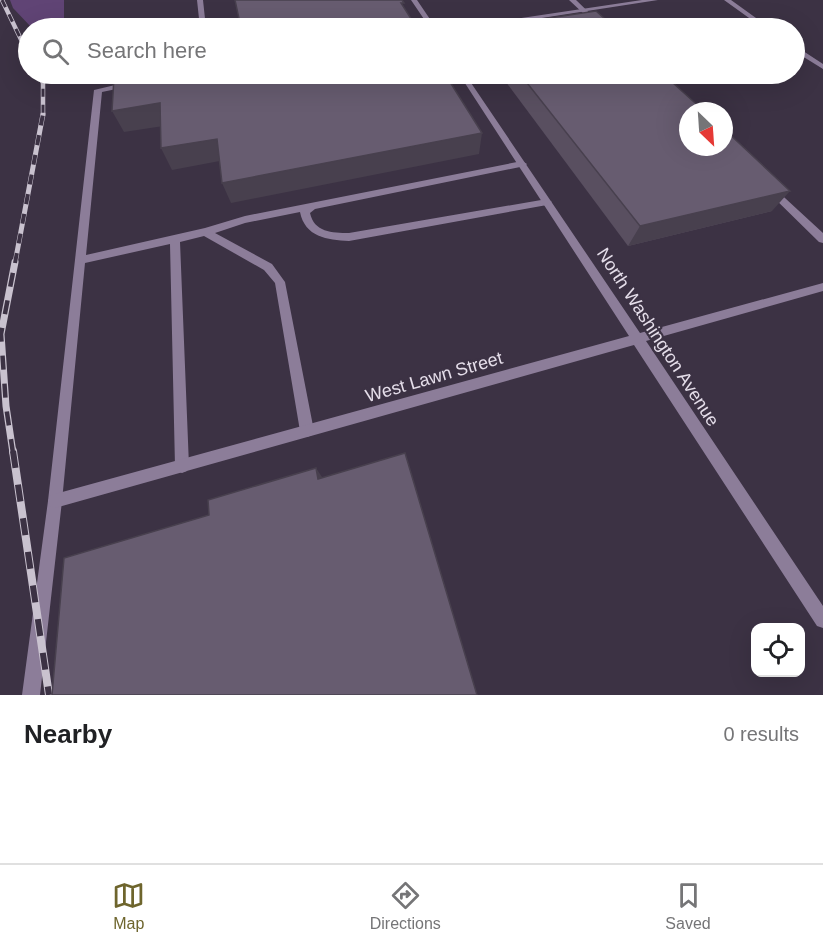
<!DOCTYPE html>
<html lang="en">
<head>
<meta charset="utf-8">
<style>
	body { margin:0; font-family:Helvetica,sans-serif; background:#f2f2f2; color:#202124 }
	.controls { position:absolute; right:18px; bottom:18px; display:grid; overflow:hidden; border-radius:12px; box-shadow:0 6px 24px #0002 }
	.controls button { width:54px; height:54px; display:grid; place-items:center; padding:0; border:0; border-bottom:2px solid #e0e0e0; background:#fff; color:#202124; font:30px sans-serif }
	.compass { position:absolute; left:679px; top:102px; width:54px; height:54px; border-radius:50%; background:#fff; box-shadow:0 6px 24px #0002; rotate:155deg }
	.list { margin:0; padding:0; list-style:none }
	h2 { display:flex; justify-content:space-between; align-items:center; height:78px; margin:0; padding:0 24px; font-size:26px }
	h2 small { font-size:20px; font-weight:400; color:#757577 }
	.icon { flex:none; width:33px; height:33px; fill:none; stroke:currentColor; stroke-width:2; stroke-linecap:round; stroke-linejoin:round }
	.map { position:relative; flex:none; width:823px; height:695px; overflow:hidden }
	.search { position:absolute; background:#fff; box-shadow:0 6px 24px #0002; left:18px; right:18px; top:18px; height:66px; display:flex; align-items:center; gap:15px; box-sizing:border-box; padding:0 21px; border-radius:33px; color:#757577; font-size:22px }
	.sheet { height:168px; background:#fff }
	nav { display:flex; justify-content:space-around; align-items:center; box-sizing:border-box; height:84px; border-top:2px solid #e0e0e0; background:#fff; font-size:16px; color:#757577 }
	nav a { display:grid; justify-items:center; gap:3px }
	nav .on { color:#6e652d }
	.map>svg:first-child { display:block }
	.green { fill:#604475 }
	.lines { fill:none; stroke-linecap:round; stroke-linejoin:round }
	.service { fill:#8c7d99; fill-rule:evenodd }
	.minor { fill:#8c7d99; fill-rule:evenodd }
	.tertiary { fill:#8c7d99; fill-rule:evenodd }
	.rail-far3-casing { stroke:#c9c2cf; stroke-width:4.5 }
	.rail-far2-casing { stroke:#c9c2cf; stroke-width:5 }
	.rail-far1-casing { stroke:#c9c2cf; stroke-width:7 }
	.rail-casing { stroke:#c9c2cf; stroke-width:8 }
	.rail-far3 { stroke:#3c3244; stroke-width:3; stroke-dasharray:8; stroke-linecap:butt }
	.rail-far2 { stroke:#3c3244; stroke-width:4; stroke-dasharray:10; stroke-linecap:butt }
	.rail-far1 { stroke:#3c3244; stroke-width:4.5; stroke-dasharray:14; stroke-linecap:butt }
	.rail { stroke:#3c3244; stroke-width:6; stroke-dasharray:17; stroke-linecap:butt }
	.wall { fill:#594f60 }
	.shaded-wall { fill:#48404e }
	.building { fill:#675c70; stroke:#48404e; stroke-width:1.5 }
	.labels { text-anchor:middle; stroke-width:4.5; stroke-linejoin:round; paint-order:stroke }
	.street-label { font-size:18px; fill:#e5deea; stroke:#3c3244 }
</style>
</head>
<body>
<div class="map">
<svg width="823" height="695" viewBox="0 0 823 695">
	<rect width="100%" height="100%" fill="#3c3244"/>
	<!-- green -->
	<path class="green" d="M10 0H64V28H32L13 8Z"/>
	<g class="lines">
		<!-- service -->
		<path class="service" d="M197 0H203L206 28H200Z
			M569 0H576L605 28H599Z
			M128 82 132 84 131 86 102 92 86 255 205 228 245 216 522 161 527 164 525 166 315 209 310 213C314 232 332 233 349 233L547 199 552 202 547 205 349 241C327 240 305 237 300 212L245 223 215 233 272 264 285 282 314 431 312 435 307 437 302 435 300 431 275 283 264 270 204 236 180 242 189 466 187 471 182 473 177 471 175 466 170 244 85 263 62 501 40 695H22L48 501 94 90Z
			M770 186 773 187 823 233V243L819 242 767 191 765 189Z"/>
		<!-- minor -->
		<path class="minor" d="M411 0H417L436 28H430Z
			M642 0H658L478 28H465L468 26Z
			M459 74H465L640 333 823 283V291L646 341 823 606V628L817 626 634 345 55 508 50 506 48 501 50 496 55 494 629 336Z"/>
		<!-- tertiary -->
		<path class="tertiary" d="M724 0H731L770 28H763Z
			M794 45 823 64V69L794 51Z"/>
		<defs>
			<path id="rail-far3" d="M2 0 28 54
				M38 74 43 83V116"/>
			<path id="rail-far2" d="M15 263 43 114"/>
			<path id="rail-far1" d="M13 453 6 406 1 334 15 262"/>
			<path id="rail" d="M13 451 49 695"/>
		</defs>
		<!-- rail-far3 casing -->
		<use href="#rail-far3" class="rail-far3-casing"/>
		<!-- rail-far2 casing -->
		<use href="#rail-far2" class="rail-far2-casing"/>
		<!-- rail-far1 casing -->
		<use href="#rail-far1" class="rail-far1-casing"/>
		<!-- rail casing -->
		<use href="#rail" class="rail-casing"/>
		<!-- rail-far3 -->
		<use href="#rail-far3" class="rail-far3"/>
		<!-- rail-far2 -->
		<use href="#rail-far2" class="rail-far2"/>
		<!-- rail-far1 -->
		<use href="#rail-far1" class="rail-far1"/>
		<!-- rail -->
		<use href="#rail" class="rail"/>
	</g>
	<!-- wall -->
	<path class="wall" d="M500 74H663L772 211 628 246Z"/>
	<!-- shaded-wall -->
	<path class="shaded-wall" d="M160 103 170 125 124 132 112 111Z
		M482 133 479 154 231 203 222 183Z
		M217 139 225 160 172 170 161 148Z
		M790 191 772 211 628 246 640 226Z
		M316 468 322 477 324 487 318 479Z"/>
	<!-- building -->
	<path class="building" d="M235 0H402L404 3H401L417 28H241Z
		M596 11 615 28H484Z
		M136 74H445L482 133 222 183 217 139 161 148 160 103 112 111 114 77Z
		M520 74H663L704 111H688V147H724V129L790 191 640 226Z
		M405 453 477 695H52L64 558 209 515 208 500 316 468 318 479Z"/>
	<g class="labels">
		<!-- street labels -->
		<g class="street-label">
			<text transform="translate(658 337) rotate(57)" y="6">North Washington Avenue</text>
			<text transform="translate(434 377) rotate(-16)" y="6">West Lawn Street</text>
		</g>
	</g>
</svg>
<div class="controls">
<button><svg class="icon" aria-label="locate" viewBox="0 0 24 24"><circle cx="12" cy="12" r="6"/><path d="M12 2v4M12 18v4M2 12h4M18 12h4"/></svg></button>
</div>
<svg class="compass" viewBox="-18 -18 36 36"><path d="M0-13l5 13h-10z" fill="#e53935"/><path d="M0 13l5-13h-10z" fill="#757577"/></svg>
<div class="search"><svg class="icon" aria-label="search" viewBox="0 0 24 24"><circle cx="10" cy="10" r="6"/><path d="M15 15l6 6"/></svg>Search here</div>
</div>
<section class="sheet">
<h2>Nearby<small>0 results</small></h2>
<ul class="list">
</ul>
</section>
<nav>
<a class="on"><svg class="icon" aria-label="map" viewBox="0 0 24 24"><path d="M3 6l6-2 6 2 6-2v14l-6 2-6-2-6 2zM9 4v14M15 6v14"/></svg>Map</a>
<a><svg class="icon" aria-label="directions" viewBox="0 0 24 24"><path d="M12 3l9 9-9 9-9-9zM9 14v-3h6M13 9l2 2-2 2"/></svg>Directions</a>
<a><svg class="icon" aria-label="saved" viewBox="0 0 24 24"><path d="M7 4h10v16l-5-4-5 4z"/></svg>Saved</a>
</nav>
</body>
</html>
